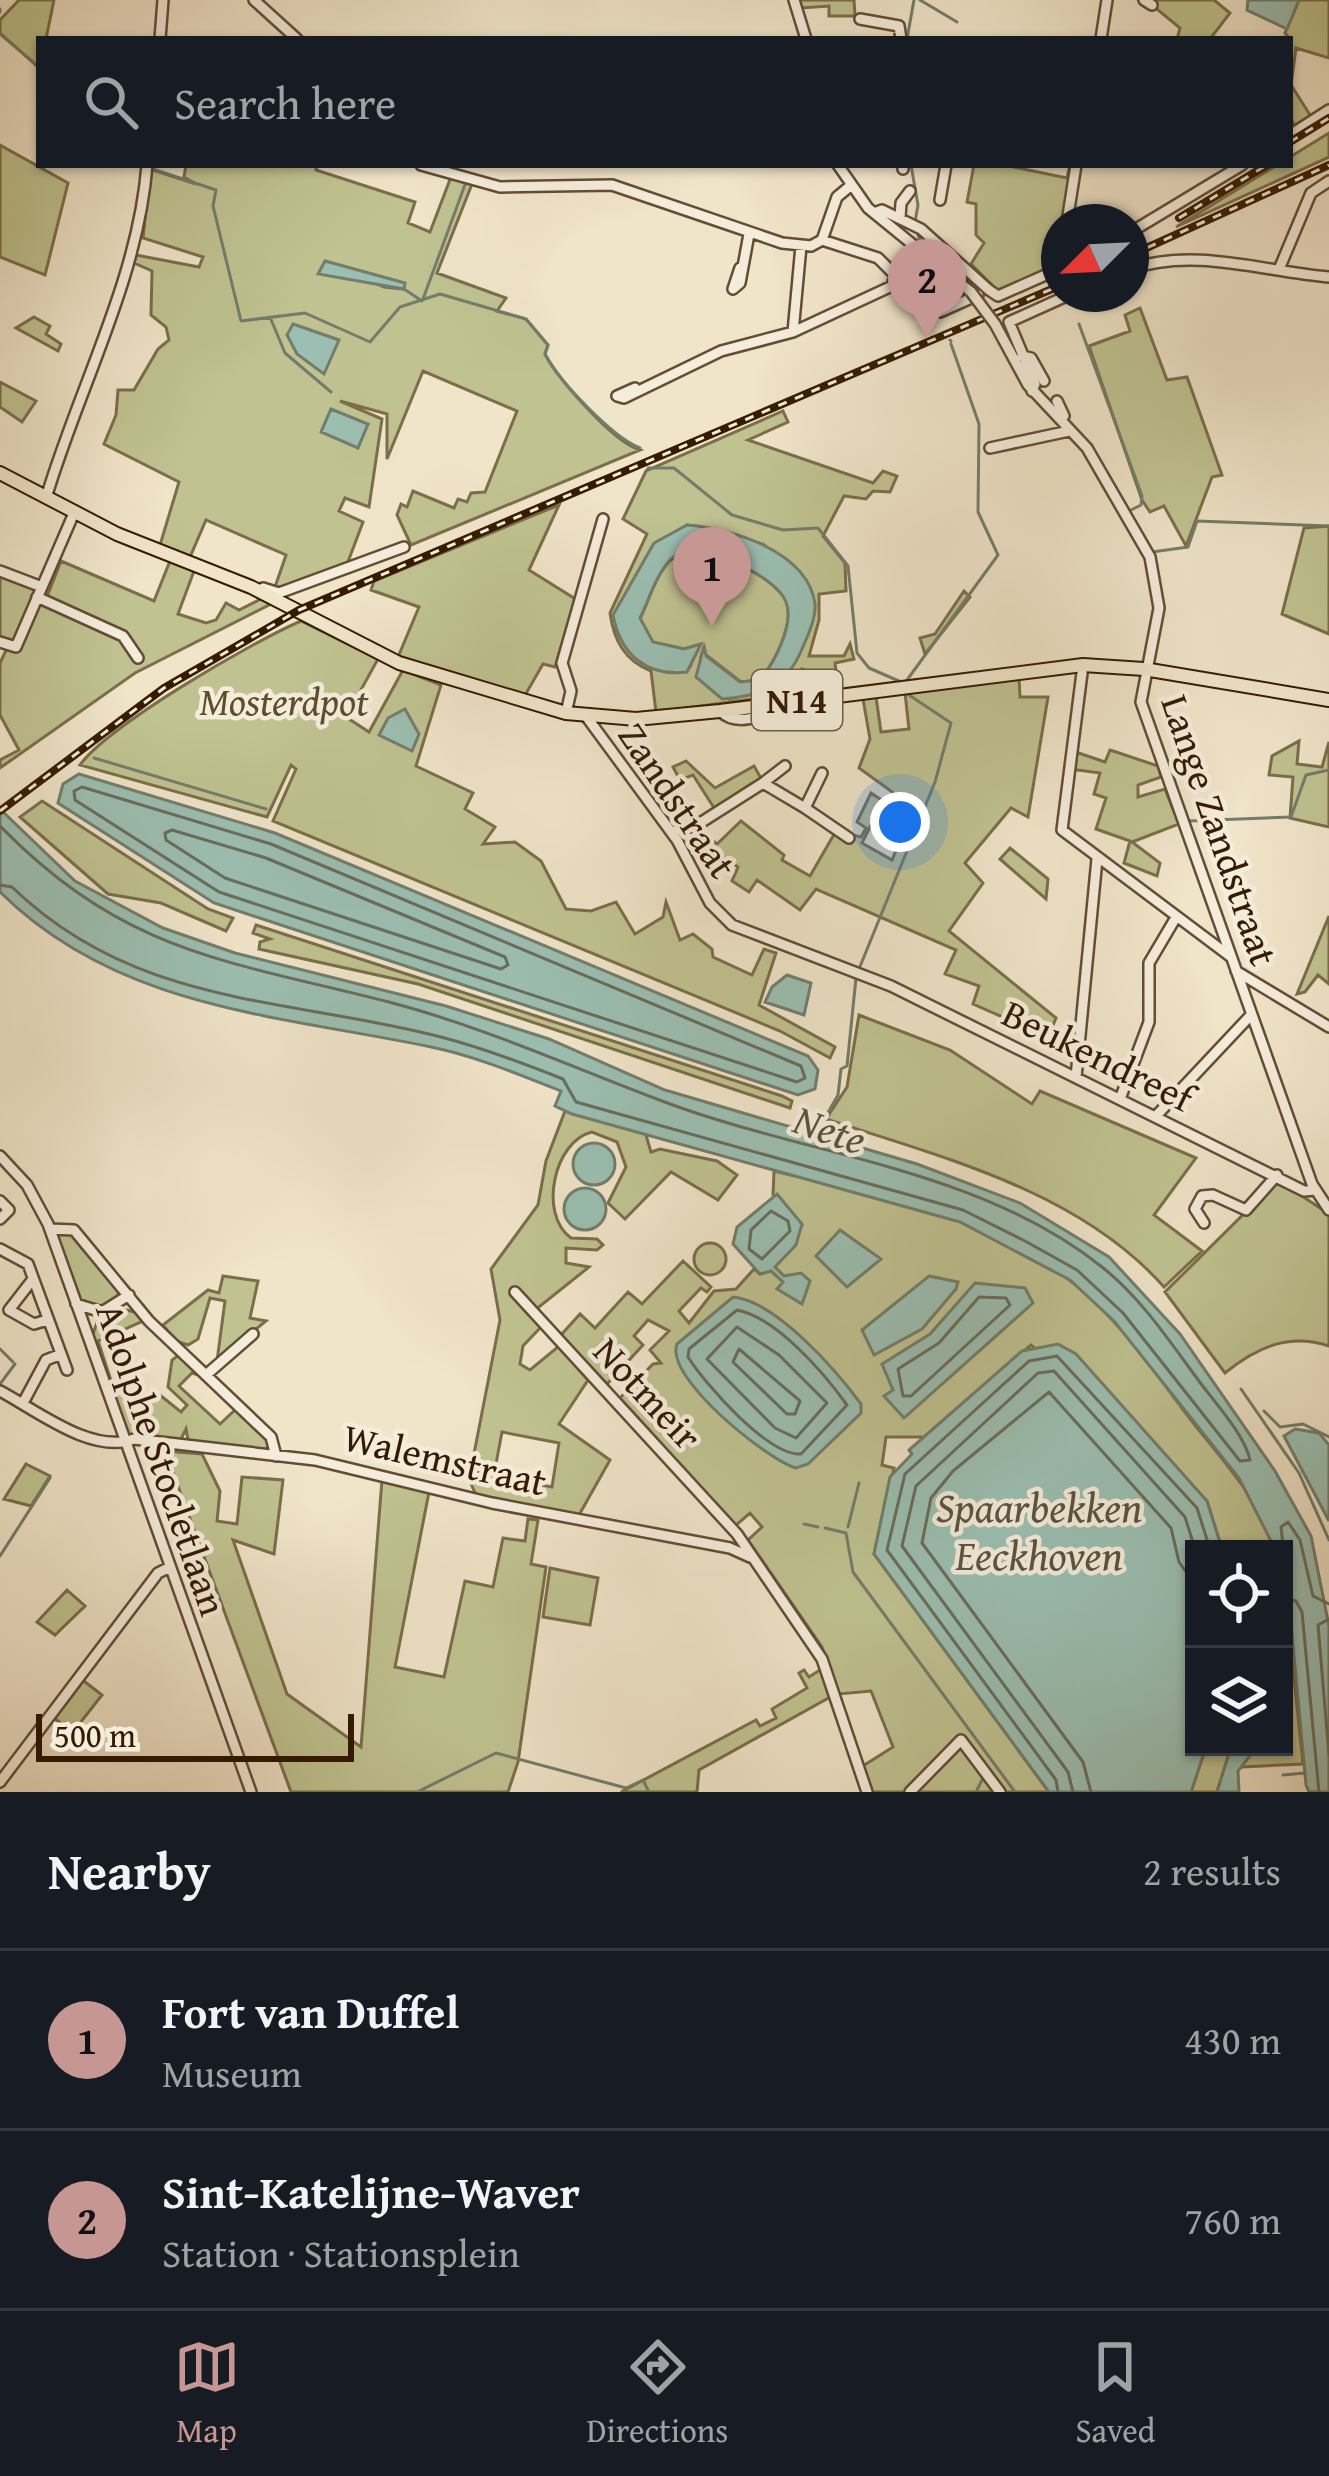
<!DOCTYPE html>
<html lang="en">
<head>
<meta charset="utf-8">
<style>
	body { margin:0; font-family:"Gentium Book Plus",serif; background:#20242c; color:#f1f3f6 }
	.controls { position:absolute; right:36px; bottom:36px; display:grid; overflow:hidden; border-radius:0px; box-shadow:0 3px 9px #0004 }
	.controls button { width:108px; height:108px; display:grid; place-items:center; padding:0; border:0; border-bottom:3px solid #363941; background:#171b24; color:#f1f3f6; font:60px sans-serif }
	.compass { position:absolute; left:1041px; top:204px; width:108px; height:108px; border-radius:50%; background:#171b24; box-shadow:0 3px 9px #0004; rotate:246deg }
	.scale { position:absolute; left:36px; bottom:30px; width:318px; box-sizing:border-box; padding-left:12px; border:6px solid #361b01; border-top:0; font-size:33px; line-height:42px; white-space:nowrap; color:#361b01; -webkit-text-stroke:9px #f5eddc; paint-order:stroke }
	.you { position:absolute; left:900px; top:822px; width:42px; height:42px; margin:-30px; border:9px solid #fff; border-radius:50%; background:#1a73e8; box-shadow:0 0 0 18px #1a73e833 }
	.badge { display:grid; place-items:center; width:78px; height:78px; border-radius:50%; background:#c59692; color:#111; font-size:39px; font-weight:700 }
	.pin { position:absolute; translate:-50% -99px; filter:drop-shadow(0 3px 6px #0008) }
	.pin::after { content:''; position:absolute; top:63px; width:42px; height:36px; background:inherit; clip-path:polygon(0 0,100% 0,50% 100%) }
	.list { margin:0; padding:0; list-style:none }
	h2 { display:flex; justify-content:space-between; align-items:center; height:156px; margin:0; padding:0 48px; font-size:51px }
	h2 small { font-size:39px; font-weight:400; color:#9ea1a6 }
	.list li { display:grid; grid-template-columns:78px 1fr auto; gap:36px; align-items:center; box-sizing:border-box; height:180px; padding:0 48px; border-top:3px solid #363941 }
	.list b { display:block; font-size:45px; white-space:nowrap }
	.list p { margin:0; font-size:39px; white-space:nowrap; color:#9ea1a6 }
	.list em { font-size:39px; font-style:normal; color:#9ea1a6 }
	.icon { flex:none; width:66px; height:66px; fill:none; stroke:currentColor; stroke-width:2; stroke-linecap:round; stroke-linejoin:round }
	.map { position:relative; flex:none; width:1329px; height:1792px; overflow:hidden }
	.search { position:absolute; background:#171b24; box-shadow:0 3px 9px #0004; left:36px; right:36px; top:36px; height:132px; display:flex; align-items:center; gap:30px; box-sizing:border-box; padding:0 42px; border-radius:0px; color:#9ea1a6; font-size:45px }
	.sheet { height:516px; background:#171b24 }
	nav { display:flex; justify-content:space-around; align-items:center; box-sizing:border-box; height:168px; border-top:3px solid #363941; background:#171b24; font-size:33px; color:#9ea1a6 }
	nav a { display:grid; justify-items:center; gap:6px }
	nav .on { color:#c59692 }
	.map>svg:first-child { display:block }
	.green { fill:#c0c291; stroke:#7b6e49; stroke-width:3; fill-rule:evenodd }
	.water { fill:#9bbfb2; stroke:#737d6b; stroke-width:3 }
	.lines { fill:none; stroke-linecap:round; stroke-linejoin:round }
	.shore { stroke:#686d5a; stroke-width:3 }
	.stream { stroke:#737d6b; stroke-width:3 }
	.minor-casing { stroke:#644d33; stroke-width:14 }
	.major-casing { stroke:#361b01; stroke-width:16 }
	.minor { stroke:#f5eddc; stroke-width:9 }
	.major { stroke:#f0e4c9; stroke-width:12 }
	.rail-casing { stroke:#361b01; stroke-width:8 }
	.rail { stroke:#f5eddc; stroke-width:3; stroke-dasharray:9; stroke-linecap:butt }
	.minor-bridge-casing { stroke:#644d33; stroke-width:14; stroke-linecap:butt }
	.minor-bridge { stroke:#f5eddc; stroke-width:9 }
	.labels { text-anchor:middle; stroke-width:9; stroke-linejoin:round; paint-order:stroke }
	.shield { fill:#f5eddc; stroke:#6f5a43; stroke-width:3 }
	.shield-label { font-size:36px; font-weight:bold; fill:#361b01 }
	.park-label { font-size:39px; font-style:italic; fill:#5f4d2c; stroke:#f5eddc }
	.street-label { font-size:39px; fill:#361b01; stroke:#f5eddc }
	.water-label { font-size:42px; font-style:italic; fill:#59543f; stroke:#f5eddc }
</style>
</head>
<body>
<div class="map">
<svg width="1329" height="1792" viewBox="0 0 1329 1792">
	<rect width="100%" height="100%" fill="#f0e4c9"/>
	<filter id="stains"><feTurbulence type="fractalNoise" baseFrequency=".00167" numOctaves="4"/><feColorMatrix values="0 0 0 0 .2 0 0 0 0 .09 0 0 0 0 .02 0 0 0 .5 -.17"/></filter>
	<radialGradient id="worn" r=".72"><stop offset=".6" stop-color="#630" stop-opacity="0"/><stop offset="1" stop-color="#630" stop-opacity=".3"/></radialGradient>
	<!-- green -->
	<path class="green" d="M19 0H54L46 39H39V68L0 33V20Z
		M799 0H854L855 16H829V6L801 8Z
		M1146 0H1214L1230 13 1210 39H1177L1180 28Z
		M1299 0H1329V58L1296 48 1291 85 1312 118 1297 128 1290 118V39L1285 33Z
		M1329 133V157L1176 227 1277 165H1290V157Z
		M0 145 68 183 45 275 0 257Z
		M186 165H317L316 170 415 202 408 223 430 232 451 177 472 184 437 273 506 298 497 311 526 319 548 345 545 354C559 380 613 442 640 450L411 545 397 515 401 504 407 507 413 491 454 508 458 499 467 502 471 493 485 492 517 411 423 371 387 459V414L340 401 382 419 369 507 345 498 339 511 363 522 346 567 274 590 286 555 206 520 190 557 160 545 179 482 104 444 116 415 118 390H134L158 349 169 340 166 327 151 315 152 271 134 263 136 255 199 267 203 257 143 238 150 169 196 184 184 177ZM324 261 404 283V289L384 287Z
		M974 165H1004L1067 178 1070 165H1079L1070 222H1059V265L999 292 971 264 984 243 976 235V204L967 202Z
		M1140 308 1167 380 1187 377 1222 475 1212 477 1186 546 1164 506 1150 512 1142 500 1089 346 1130 331 1125 315Z
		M34 317 50 326 46 334 61 344 58 351 16 328Z
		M0 382 36 401 22 422 0 407Z
		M783 411 788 422 748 440 873 483 883 471 897 476 890 492 873 491 866 499 844 496 823 536 845 563 846 591 819 594V620L809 656H844L850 644 854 659 835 663 838 688 822 690 821 677 802 669 790 694 656 712 651 671C625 661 614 641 610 613L647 534 623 519 646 471ZM687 525 763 544 800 574 772 689 729 699C704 681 693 676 704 647L706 655 741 682 760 680C774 663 795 624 786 601 775 575 694 537 671 560 656 574 649 600 640 619L652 642 684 649 698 645 690 667C652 674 629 664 616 628Z
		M559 505 529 570 577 600 555 667 543 664 524 697 398 657 419 607 371 590 374 581Z
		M1329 526V634L1282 614 1304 528Z
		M61 561 154 601 170 561 194 571 178 614 206 623 216 620 226 603 239 610 261 599 271 604 135 673 0 768V760L19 750 0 715V663L9 644 0 641V576L48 594Z
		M964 591 970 597 925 654 920 638 935 634Z
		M301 621 378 659 346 717 369 732 403 670 441 685 416 766 473 793 465 809 495 827 483 844 515 842 541 861 566 909 591 911 616 902 635 934 663 917 666 902 680 940 693 934 712 949 713 957 752 975 764 949 776 953 759 1005 835 1047 830 1058 780 1031 273 821 296 769 291 765 267 817 80 765C109 725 252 642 301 621Z
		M1019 677 1020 697H1048L1028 817 1011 808 965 863 983 883 949 931 1056 1018 1048 1037 973 1004 979 986 945 974 956 950 816 889 800 910 757 880 749 892 732 881 738 867 700 840 682 844 676 832 696 827 717 844 741 821 784 855 782 860 810 876 836 831 861 837 866 828 857 822 871 793 883 801 862 843 892 860 913 807 859 768 870 739 863 699 876 697 881 732 909 729 905 693Z
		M1299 741 1297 764 1322 767 1329 742V827L1290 818 1293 777 1269 775 1272 756Z
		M1110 750 1158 766 1161 777 1138 785V797L1165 789 1179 824 1132 842 1160 863 1157 876 1124 863 1130 841 1096 829 1106 798 1094 794 1100 773 1070 769 1073 751 1105 762Z
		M686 761 715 788 754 766 762 780 716 811 693 775 680 780 673 767Z
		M42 801 208 909 233 918 226 931 161 903 108 894 20 817Z
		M1010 848 1048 879 1046 899 1000 859Z
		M1329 916V984L1318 975 1305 992 1297 994Z
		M256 925 782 1096 792 1101 790 1108 418 984 259 949 260 942 270 939 253 933Z
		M859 1015 950 1050 1032 1104 1040 1091 1196 1158 1154 1215 1202 1251 1164 1287C1079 1191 944 1158 826 1119L847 1087Z
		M565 1111 645 1132 651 1152 660 1149 717 1161 737 1175 718 1200 671 1172 625 1219 608 1203 626 1167 617 1142 592 1132C554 1141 538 1214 571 1238L597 1239 603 1245 597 1250 566 1248V1263L589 1267 530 1314 541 1327 523 1346 520 1364 530 1370 559 1346 588 1380 559 1424 610 1460 579 1515 476 1495 468 1477 471 1471 552 1487 559 1443 502 1432 495 1469 472 1464 500 1320 491 1269 538 1205 546 1161Z
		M774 1171C873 1194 990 1217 1072 1282 1120 1320 1154 1372 1191 1420 1223 1461 1259 1498 1275 1549H1222L1207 1501 1031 1345 924 1437H886L882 1465 894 1468 874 1554 1049 1792H872L863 1766 893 1747 871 1691 839 1694 822 1647 748 1540 762 1527 750 1513 735 1526 620 1398 653 1364 661 1363 650 1350 669 1331 648 1320 634 1336 643 1345 607 1384 561 1335 580 1314 595 1328 628 1292 642 1304 683 1261 711 1287 707 1292 701 1288 679 1311 689 1323 714 1291 736 1289 754 1269 760 1274 771 1271 784 1283 778 1288 802 1303 775 1267 802 1225 773 1195Z
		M1278 1180 1329 1214V1346C1289 1333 1257 1347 1225 1373L1165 1292Z
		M67 1229 119 1290 117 1300 106 1308 87 1306 79 1298 57 1234Z
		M694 1259a16 16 0 1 1 32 0a16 16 0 1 1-32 0Z
		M223 1276 258 1281 250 1318 266 1321 217 1361 225 1301 210 1298 198 1339 188 1345 176 1341 163 1325 208 1290 219 1293Z
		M123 1309 138 1313 143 1321 98 1341 115 1393 121 1388 135 1404 161 1396 181 1412 187 1405 168 1387 172 1360 179 1355 202 1376 192 1373 179 1386 220 1424 236 1409 271 1442 270 1450 189 1445 186 1429 180 1441 129 1437 91 1339 98 1320Z
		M165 1451 202 1454 220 1491 217 1521 237 1524 242 1477 283 1480 274 1554 233 1540 287 1694 361 1747 382 1480 429 1492 395 1667 444 1677 465 1581 493 1587 503 1538 525 1541 528 1519 538 1520 531 1564 546 1567 518 1762 508 1792H291Z
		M26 1464 50 1476 31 1506 4 1499Z
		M550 1568 598 1578 590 1625 543 1617Z
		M1284 1581 1303 1764 1240 1767 1257 1747H1284Z
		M67 1590 85 1606 55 1635 37 1622Z
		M823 1668 832 1696 699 1770 697 1792H621L756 1720 760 1726 776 1718 772 1709 807 1688 799 1673 804 1670 809 1677Z
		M80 1678 102 1695 73 1732 51 1716Z
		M1206 1747H1231L1217 1792H1191Z"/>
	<!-- water -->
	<path class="water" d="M1248 0H1299L1287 29 1247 10Z
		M325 261 405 283 404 289 318 274Z
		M293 324 339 340 324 374 297 354 287 335Z
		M331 409 368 424 358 448 321 432Z
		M687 525C730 528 808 551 815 604 816 619 808 635 802 649 786 687 763 696 722 699L696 677 704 646 706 656 740 682 760 680C774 663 795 624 786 602 776 575 695 537 671 559 656 574 649 600 640 618L653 642 684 649 701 644 687 672C648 677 621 656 613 615L654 543Z
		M405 709 419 734 412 751 379 735 388 718Z
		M79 774 275 833 808 1056 818 1070 815 1089 798 1095 214 903 58 803 63 784Z
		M0 809 75 881 163 928 235 953 446 1006 549 1039 665 1090 917 1164 1020 1203 1109 1257 1180 1334 1275 1471 1311 1536 1329 1626V1792H1309L1306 1785 1284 1549H1275L1239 1478 1114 1321 1070 1280 960 1222 572 1114 555 1106 561 1091C518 1074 475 1056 431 1047 278 1015 118 1009 0 892Z
		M787 975 811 983 804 1015 765 1002 772 987Z
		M573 1164a21 21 0 1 1 42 0a21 21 0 1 1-42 0Z
		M564 1209a21 21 0 1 1 42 0a21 21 0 1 1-42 0Z
		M777 1194 802 1224 796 1245 775 1267 784 1276 801 1273 810 1281 802 1304 777 1289 783 1282 771 1271 760 1274 733 1244 737 1227Z
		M840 1230 881 1259 847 1287 816 1256Z
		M929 1276 958 1282 956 1289 922 1329 874 1355 862 1330Z
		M975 1283 1025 1288 1033 1303 904 1418 884 1396 893 1390 882 1364 930 1334Z
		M733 1297C776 1301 836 1370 861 1404V1413L808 1464 796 1468C766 1459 664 1377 677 1344Z
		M1058 1344 1076 1354 1207 1501 1222 1549H1194V1747H1206L1191 1792H1049L874 1554 890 1477 912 1454 909 1450 1022 1351Z
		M1295 1429 1319 1433 1329 1445V1521L1284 1436Z
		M1231 1747H1257L1238 1771 1239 1792H1217Z"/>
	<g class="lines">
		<!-- shore -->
		<path class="shore" d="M82 787 271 844 801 1066 805 1078 797 1082 219 892 75 800 74 791Z
			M0 826C126 954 225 960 389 1002 484 1027 571 1067 662 1101 807 1156 977 1167 1102 1267 1140 1297 1168 1339 1196 1377 1213 1401 1244 1433 1250 1460L1240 1461 1123 1313 1077 1270 1025 1241 963 1210 576 1102 563 1079C523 1063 483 1048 441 1037 286 997 136 1007 12 887L0 885
			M172 830 266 858 505 957 508 965 501 969 225 878 166 840 165 833Z
			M771 1211 788 1221 790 1231 762 1259 749 1249 751 1230Z
			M979 1297 1006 1298 1010 1305 911 1396H903L898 1369 939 1343Z
			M737 1310C777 1318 824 1373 847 1405L801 1454C768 1456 705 1384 688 1357L689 1349Z
			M737 1327 779 1355 827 1403 796 1438 775 1428 707 1359Z
			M739 1349 800 1401 795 1414H787L733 1362Z
			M1284 1554 1281 1527 1288 1522 1300 1540 1313 1596 1329 1604
			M1284 1598 1296 1601 1302 1612 1319 1792
			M1329 1619 1318 1625 1329 1755
			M1058 1792 1056 1780 887 1550 905 1474 1029 1361 1057 1356 1197 1508 1210 1549
			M1073 1792 1068 1772 902 1546 916 1486 1038 1373 1054 1371 1185 1517 1195 1549
			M1091 1792 1083 1762 922 1543 931 1498 953 1471 1049 1392 1171 1528 1179 1562 1194 1583"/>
		<!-- stream -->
		<path class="stream" d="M920 0 957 22
			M0 9V12
			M0 34 39 67
			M907 39 914 0
			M39 70V92
			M911 165 918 205 915 222
			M150 168 216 190 213 206 241 321 305 313 370 342 400 307 440 294 526 319 548 345 545 354C557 379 613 438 640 448
			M917 231 921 244
			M925 260 940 307
			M404 289 422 301
			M423 299 466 182
			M270 317 285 353 331 392
			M1079 324 1142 496 1141 505 1129 511
			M950 340 951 341
			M648 468H674L732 515 783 530 818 528 848 566 857 653 869 668 908 685
			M1152 552 1188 547 1197 521 1329 526
			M907 680 998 555 978 512 979 424 951 344
			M94 758 266 809
			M1188 821 1291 817 1306 775 1329 770
			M859 969 935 782 951 723 909 695
			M826 1116 838 1095 841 1069 847 1066 856 978
			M0 1349 13 1362
			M0 1384 15 1364
			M1241 1389 1299 1473 1329 1540
			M1264 1411 1280 1427 1303 1424 1329 1437
			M804 1524 818 1527
			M848 1527 859 1483
			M825 1528 846 1533 853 1572 1015 1792
			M0 1556 50 1478
			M1283 1775 1305 1773
			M417 1792 496 1753 626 1788 643 1780 649 1792
			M976 1792 983 1778"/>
		<defs>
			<path id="minor" d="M254 0 297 39
				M794 0 806 39
				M1144 0 1152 5
				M860 19 899 26 901 39
				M160 39 163 0
				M1101 39 1107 0
				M1290 135 1329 110
				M421 165 500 187 612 185 782 243 811 246 822 240 837 197 849 187
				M838 165 868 208 971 292
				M903 165V169
				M940 200 946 165
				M874 213 882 210 921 229 989 290
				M900 218 901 203 910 191
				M1067 222 1076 165
				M1131 232 1242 165
				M1280 267 1311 193 1329 181
				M740 268 733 289 740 283 749 234
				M1131 269C1195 247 1265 272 1329 277
				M989 290 998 296 1059 269
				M940 312 978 295
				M995 324 1028 385 1087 448 1150 557 1159 608 1141 702 1312 1184 1329 1210
				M793 332 801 246
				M1022 356 1031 358 1044 381
				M635 388 617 396 624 398 721 351 793 332 892 286 895 275 878 258 822 240
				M1032 391 1035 384 1009 322 1071 294
				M1057 401 1064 416
				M990 448 1069 431
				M46 498C79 387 138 280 147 165
				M0 571 42 587
				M263 588 279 593 404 547
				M37 597 123 636 138 658
				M0 642 16 647 74 513
				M1083 665 1062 830 1231 957
				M720 711C736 727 763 717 780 706
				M566 713 571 691 562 663 603 519
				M586 716 677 840 710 903 732 925 891 986 1304 1191 1315 1190
				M763 783 785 766
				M805 808 849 838
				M671 832 697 825 763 783 805 808 822 773
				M1236 971 1329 1027
				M1076 1077 1097 859
				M1120 1099 1149 1022V963L1175 919
				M1156 1116 1251 1015
				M818 1131 823 1132
				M0 1156 27 1185 48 1224 251 1792
				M0 1201 9 1210 0 1219
				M1204 1223 1195 1209 1202 1196 1213 1195 1246 1210 1277 1175
				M50 1229 74 1230 149 1321 271 1437 276 1456
				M0 1249 28 1264 67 1370
				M33 1279 9 1310 34 1324 47 1320
				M515 1292 737 1534 822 1659 867 1792
				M76 1304 102 1312 129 1295
				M206 1375 253 1334
				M0 1391C36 1410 92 1455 134 1439L315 1460 492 1503 730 1548 750 1557
				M23 1403 46 1360 59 1355
				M0 1782 158 1573 168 1568
				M910 1792 961 1740 1000 1792"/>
			<path id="major" d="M0 473 117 534 251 587 399 663 566 713 636 719 720 711 1083 665 1144 669 1329 700"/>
		</defs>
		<!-- minor casing -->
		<use href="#minor" class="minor-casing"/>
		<!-- major casing -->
		<use href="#major" class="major-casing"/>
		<!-- minor -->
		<use href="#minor" class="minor"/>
		<!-- major -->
		<use href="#major" class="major"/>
		<defs>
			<path id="rail" d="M1290 142 1329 118
				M1179 218 1267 165
				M1131 255 1329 165
				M0 811 164 688 299 610 1059 286"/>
		</defs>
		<!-- rail casing -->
		<use href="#rail" class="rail-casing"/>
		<!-- rail -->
		<use href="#rail" class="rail"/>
		<defs>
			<path id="minor-bridge" d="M971 292 995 324"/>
		</defs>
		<!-- minor-bridge casing -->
		<use href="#minor-bridge" class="minor-bridge-casing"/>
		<!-- minor-bridge -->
		<use href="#minor-bridge" class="minor-bridge"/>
	</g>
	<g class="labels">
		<!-- shield labels -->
		<rect class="shield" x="752" y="670" width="90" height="60" rx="9"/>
		<g class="shield-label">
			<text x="797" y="713">N14</text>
		</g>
		<!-- park labels -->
		<g class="park-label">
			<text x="284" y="715">Mosterdpot</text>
		</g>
		<!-- street labels -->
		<g class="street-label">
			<text transform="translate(678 800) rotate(56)" y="14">Zandstraat</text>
			<text transform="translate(1220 830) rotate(71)" y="14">Lange Zandstraat</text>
			<text transform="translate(1098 1055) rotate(26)" y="14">Beukendreef</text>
			<text transform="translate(648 1393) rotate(47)" y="14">Notmeir</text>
			<text transform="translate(162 1459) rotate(71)" y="14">Adolphe Stocletlaan</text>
			<text transform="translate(445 1459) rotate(13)" y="14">Walemstraat</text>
		</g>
		<!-- water labels -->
		<g class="water-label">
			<text transform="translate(830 1129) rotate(19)" y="15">Nete</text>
			<text x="1039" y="1522">Spaarbekken<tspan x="1039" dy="48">Eeckhoven</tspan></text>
		</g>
	</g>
	<rect width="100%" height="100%" filter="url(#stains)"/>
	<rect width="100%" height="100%" fill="url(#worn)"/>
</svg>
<div class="controls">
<button><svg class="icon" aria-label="locate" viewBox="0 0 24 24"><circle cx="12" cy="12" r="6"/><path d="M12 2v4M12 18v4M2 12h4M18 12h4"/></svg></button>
<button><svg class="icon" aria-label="layers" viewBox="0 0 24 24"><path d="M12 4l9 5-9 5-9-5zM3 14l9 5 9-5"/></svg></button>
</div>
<svg class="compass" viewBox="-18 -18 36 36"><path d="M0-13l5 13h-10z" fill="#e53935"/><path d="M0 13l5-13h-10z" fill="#9ea1a6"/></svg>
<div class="scale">500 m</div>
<div class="you"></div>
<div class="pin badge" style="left:712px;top:626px">1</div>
<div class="pin badge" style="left:927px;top:338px">2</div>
<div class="search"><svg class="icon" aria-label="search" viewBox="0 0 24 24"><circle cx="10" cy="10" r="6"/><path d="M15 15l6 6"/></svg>Search here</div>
</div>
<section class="sheet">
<h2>Nearby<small>2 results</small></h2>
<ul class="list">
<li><span class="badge">1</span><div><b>Fort van Duffel</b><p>Museum</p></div><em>430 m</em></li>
<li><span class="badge">2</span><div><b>Sint-Katelijne-Waver</b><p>Station · Stationsplein</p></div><em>760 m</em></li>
</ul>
</section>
<nav>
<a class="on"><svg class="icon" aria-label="map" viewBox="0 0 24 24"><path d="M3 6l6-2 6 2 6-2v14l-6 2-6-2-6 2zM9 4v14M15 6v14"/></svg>Map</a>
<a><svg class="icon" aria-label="directions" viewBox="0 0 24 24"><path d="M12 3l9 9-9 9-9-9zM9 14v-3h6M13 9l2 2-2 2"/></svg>Directions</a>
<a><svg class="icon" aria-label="saved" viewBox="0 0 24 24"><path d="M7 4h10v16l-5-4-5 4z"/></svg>Saved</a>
</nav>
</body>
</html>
